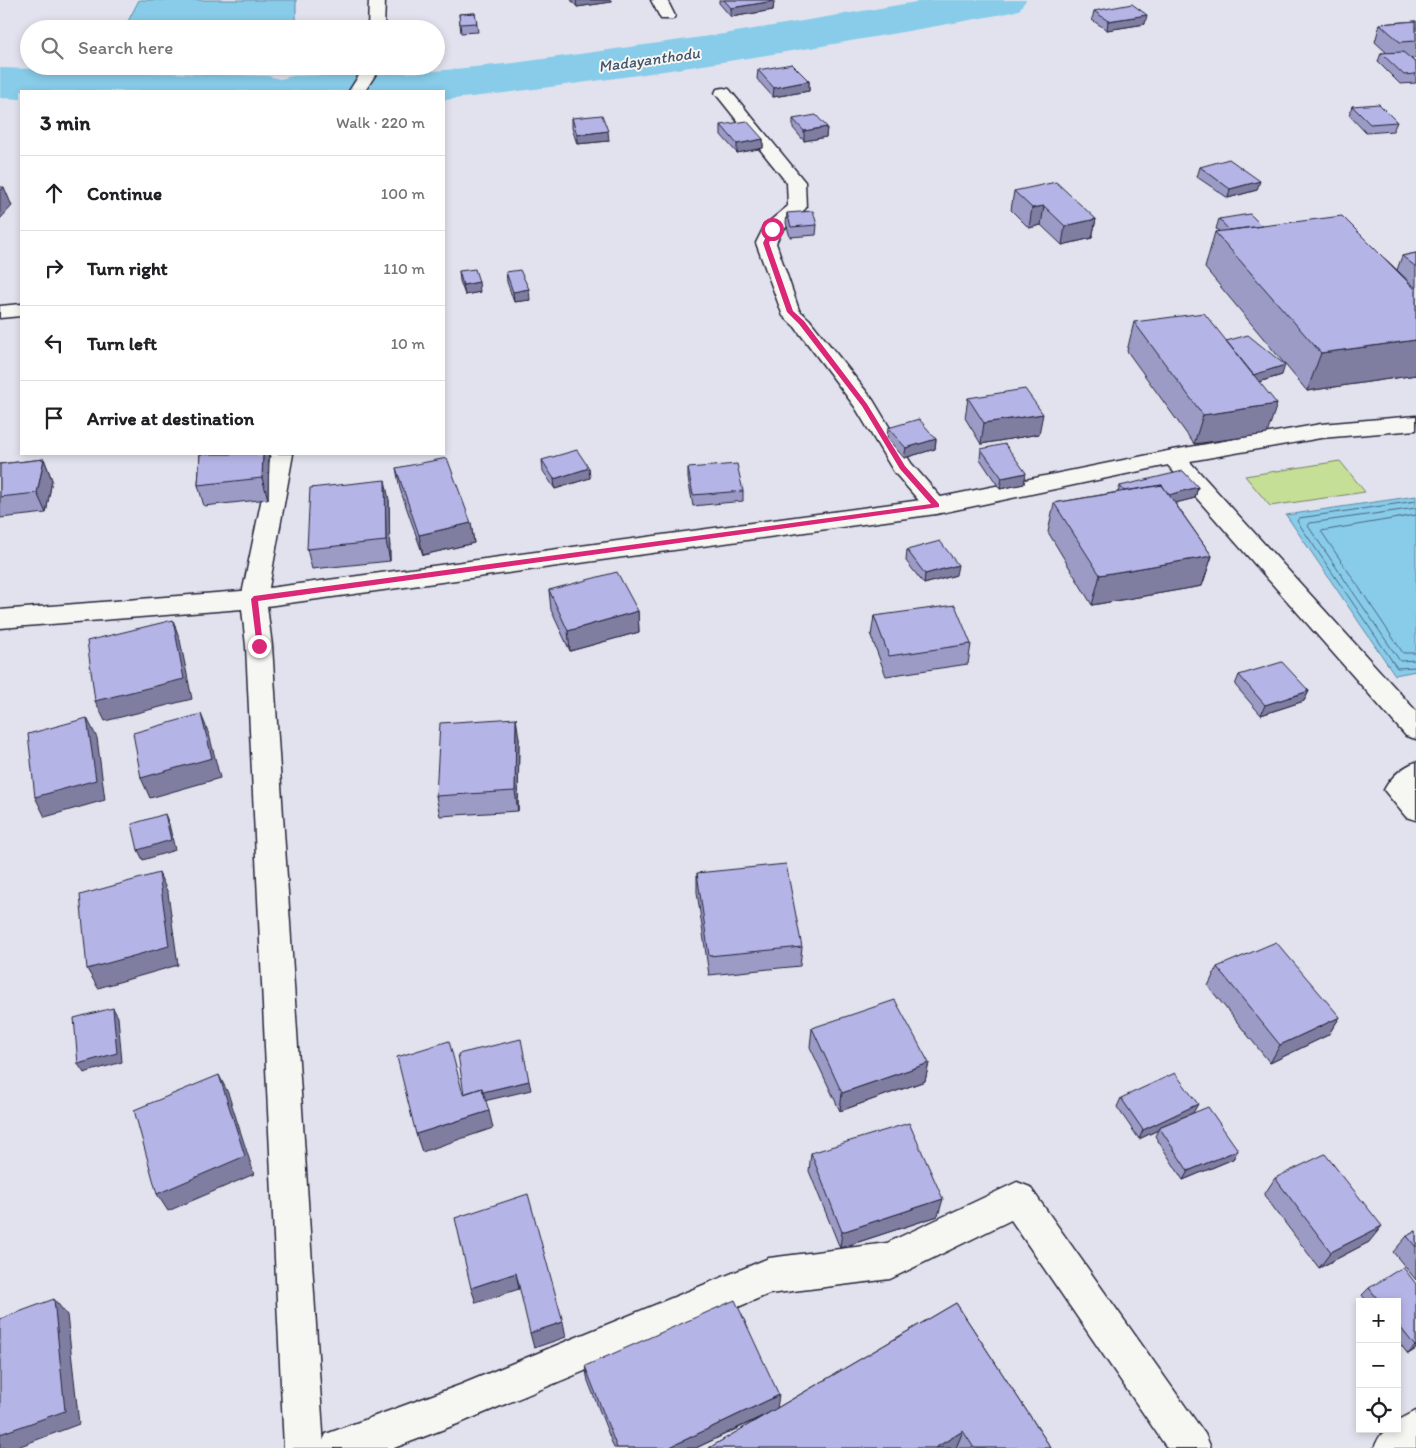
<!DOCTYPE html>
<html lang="en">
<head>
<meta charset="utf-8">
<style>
	body { margin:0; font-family:Itim,sans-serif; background:#f2f2f2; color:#202124 }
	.controls { position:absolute; right:15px; bottom:15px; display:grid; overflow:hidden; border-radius:0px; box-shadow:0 2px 8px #0003 }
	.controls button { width:45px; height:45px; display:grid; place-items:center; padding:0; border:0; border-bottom:1px solid #e0e0e0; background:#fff; color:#202124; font:25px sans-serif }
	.stop { position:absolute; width:15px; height:15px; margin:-11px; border:4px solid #db2777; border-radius:50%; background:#fff }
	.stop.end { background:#db2777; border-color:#fff; box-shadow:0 1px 5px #0008 }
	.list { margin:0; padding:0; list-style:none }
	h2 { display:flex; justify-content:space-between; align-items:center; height:65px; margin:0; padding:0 20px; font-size:21px }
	h2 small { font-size:16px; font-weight:400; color:#757577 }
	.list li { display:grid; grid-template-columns:32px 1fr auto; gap:15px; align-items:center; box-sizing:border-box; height:75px; padding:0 20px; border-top:1px solid #e0e0e0 }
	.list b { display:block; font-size:19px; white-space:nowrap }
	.list em { font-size:16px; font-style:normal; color:#757577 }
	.icon { flex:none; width:28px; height:28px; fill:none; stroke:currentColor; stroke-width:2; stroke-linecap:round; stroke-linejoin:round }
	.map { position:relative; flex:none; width:1416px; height:1448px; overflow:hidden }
	.search { position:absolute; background:#fff; box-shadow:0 2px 8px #0003; left:20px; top:20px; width:425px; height:55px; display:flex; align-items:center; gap:12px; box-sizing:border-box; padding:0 18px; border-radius:28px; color:#757577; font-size:19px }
	.panel { position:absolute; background:#fff; box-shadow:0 2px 8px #0003; left:20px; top:90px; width:425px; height:365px; border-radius:0px }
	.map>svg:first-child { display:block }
	.green { fill:#c6df96; stroke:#748068 }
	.water { fill:#88cce9; stroke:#5f88a3 }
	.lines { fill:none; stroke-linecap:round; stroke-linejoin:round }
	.shore { stroke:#4b6681; stroke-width:1 }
	.river { fill:#88cce9; fill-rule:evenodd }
	.minor-casing { stroke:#22223b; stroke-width:3 }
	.secondary-casing { stroke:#22223b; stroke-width:3 }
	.minor { fill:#f6f6f2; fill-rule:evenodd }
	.secondary { fill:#f6f6f2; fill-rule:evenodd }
	.wall { fill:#9c9bc6; stroke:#22223b }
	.shaded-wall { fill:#7f7ea1; stroke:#22223b }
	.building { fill:#b5b4e6; stroke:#22223b }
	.route { fill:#db2777 }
	.labels { text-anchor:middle; stroke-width:4; stroke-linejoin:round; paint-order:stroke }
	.far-water-label { font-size:16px; font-style:italic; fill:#41556f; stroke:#f6f6f2 }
</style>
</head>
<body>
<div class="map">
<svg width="1416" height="1448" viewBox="0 0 1416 1448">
	<rect width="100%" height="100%" fill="#e2e2ee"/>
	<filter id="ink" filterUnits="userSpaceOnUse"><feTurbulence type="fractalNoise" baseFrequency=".02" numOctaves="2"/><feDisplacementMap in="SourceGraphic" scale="10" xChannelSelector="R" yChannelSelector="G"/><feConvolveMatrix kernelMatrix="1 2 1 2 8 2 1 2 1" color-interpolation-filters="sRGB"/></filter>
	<g filter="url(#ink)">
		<!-- green -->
		<path class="green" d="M1340 461 1365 492 1270 506 1245 476Z"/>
		<!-- water -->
		<path class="water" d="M139 0H296V29H124Z
			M1416 496V671L1395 675 1286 515Z"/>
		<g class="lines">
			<!-- shore -->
			<path class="shore" d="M1416 501 1299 518 1297 521 1397 668 1416 667
				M1416 508 1310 523 1308 526 1400 661 1416 660
				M1416 515 1321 531 1403 653H1416"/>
			<!-- river -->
			<path class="river" d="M928 0H1026L1019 10 1003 14C817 48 632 79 444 100V91H21V99L0 98V68L268 76 280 79 293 76 425 72 514 63 724 34Z"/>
			<defs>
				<path id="minor" d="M369 0H385L384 29H368Z
					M651 0H667L675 16 673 19H661Z
					M365 66H381L365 91H349Z
					M723 88 729 89 805 182 806 208 781 232 776 243 799 310 809 319 873 400 911 463 944 501 948 506 944 511 936 514 928 511 894 472 855 407 795 327 783 316 756 243 765 225 788 206 787 183 715 93 717 89Z
					M21 304V316L0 318V306Z
					M1173 450 1181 452 1416 711V739L1406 736 1165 462 1161 457 1165 452Z
					M271 454H293L267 599 263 605 254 608 245 605 241 599Z
					M1416 762V820L1406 817 1384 790C1391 777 1402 767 1416 762Z
					M1017 1182 1030 1187 1205 1434 1211 1448H1167L1011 1220 890 1279 769 1294 460 1423 394 1448H320L326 1434 460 1385 769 1258 887 1243Z
					M1416 1411V1448H1374C1380 1435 1382 1429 1397 1429V1421Z"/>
				<path id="secondary" d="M1416 416V430L1321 438 1173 464 936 514 267 606 272 646 324 1448H284L246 646 242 609 0 628V610L254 590 936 498 1173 450 1321 424Z"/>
			</defs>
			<!-- minor casing -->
			<use href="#minor" class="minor-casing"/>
			<!-- secondary casing -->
			<use href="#secondary" class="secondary-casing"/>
			<!-- minor -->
			<use href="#minor" class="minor"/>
			<!-- secondary -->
			<use href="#secondary" class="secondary"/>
		</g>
		<!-- wall -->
		<path class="wall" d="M571 0H611V2L577 7Z
			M719 0H773L774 1 773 10 731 17 719 3Z
			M1094 11 1145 24 1107 30 1092 20Z
			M475 13 478 32 461 33 459 14Z
			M1416 21V58H1411L1416 63V83L1400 84 1378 62 1381 53H1387L1375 42 1380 24Z
			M758 70 809 81V91L773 97 757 79Z
			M1352 106 1397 122 1393 131 1366 133 1349 115Z
			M572 118 609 141 577 144 572 128Z
			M793 119 827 127 826 137 804 141 793 128Z
			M721 125 763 139V148L737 153 721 135Z
			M1200 167 1257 190 1228 198 1197 177Z
			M1014 191 1096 219 1092 238 1062 245 1041 225 1029 228 1011 210Z
			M787 213 817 225 816 235 790 237 786 223Z
			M1219 219 1262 226 1383 257 1397 270 1402 256 1416 253V375L1307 391 1205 268 1215 232 1219 231 1216 229Z
			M459 271 480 292 465 295 460 281Z
			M506 272 530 300 514 302 507 282Z
			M1134 322 1226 341 1282 375 1259 382 1267 434 1194 444 1127 351Z
			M968 398 1039 434 981 444 965 418Z
			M888 428 936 439 935 449 904 458 887 438Z
			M981 449 1024 484 1000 489 980 459Z
			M200 454H269L268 499 204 506 198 485Z
			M44 459 52 480 46 513 0 518V464Z
			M542 460 589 468 590 478 555 489 543 471Z
			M396 468 471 523 474 543 423 555 400 489Z
			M688 468 743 491V501L693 506 688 478Z
			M1120 486 1198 487 1195 498 1175 503 1212 556 1202 586 1092 605 1048 532 1054 503 1118 492Z
			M389 500 390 561 312 569 307 549Z
			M907 550 956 575 924 584 906 561Z
			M549 590 638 611 639 632 570 651 551 610Z
			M874 616 971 644 968 664 886 676 871 636Z
			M1239 675 1309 691 1304 701 1261 715 1235 685Z
			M519 738 518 811 440 816 436 796Z
			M697 873 802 947 800 966 709 975 697 892Z
			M1217 967 1340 1017 1328 1035 1270 1063 1208 986Z
			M812 1028 929 1063 925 1081 840 1111 810 1047Z
			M1121 1098 1193 1113 1238 1150 1233 1159 1183 1180 1155 1136 1158 1130 1139 1139 1117 1107Z
			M811 1153 938 1216 840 1248 809 1171Z
			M1275 1178 1369 1242 1319 1268 1264 1195Z
			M1416 1231V1280L1393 1252 1407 1236Z
			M1416 1284V1349L1408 1354 1397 1340V1302H1367L1362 1295 1369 1288Z
			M956 1303 1051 1448H709L764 1416 696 1448H614L588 1381 585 1366 777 1408Z"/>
		<!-- shaded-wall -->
		<path class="shaded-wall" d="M576 0H611V2L577 7Z
			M774 1 773 10 731 17V8Z
			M1147 15 1145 24 1107 30 1108 21Z
			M809 81V91L773 97 774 88Z
			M827 127 826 137 804 141V131Z
			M608 131 609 141 577 144V135Z
			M763 139V148L737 153V144Z
			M1260 181 1257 190 1228 198 1230 189Z
			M4 187 12 206 0 219V192Z
			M1044 206 1041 225 1029 228 1032 208Z
			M1096 219 1092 238 1062 245 1065 226Z
			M479 282 480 292 465 295 463 285Z
			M529 289 530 300 514 302 513 292Z
			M1416 340V375L1307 391 1321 353Z
			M1285 365 1282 375 1248 385 1252 375Z
			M1277 404 1267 434 1194 444 1203 415Z
			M1043 414 1039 434 981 444 984 423Z
			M936 439 935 449 904 458 906 448Z
			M263 454H269L268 499 262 478Z
			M44 459 52 480 46 513 37 493Z
			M589 468 590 478 555 489 554 479Z
			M1026 473 1024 484 1000 489 1002 478Z
			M385 480 389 500 390 561 386 541Z
			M1198 487 1195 498 1132 514 1135 503Z
			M471 523 474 543 423 555 419 535Z
			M1212 556 1202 586 1092 605 1100 575Z
			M958 565 956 575 924 584 925 574Z
			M638 611 639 632 570 651 568 631Z
			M173 620 180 640 192 699 105 721 95 701Z
			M1309 691 1304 701 1261 715 1265 705Z
			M201 714 209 734 220 778 150 798 141 778Z
			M87 718 97 738 105 800 45 817 35 797Z
			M516 718 519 738 518 811 515 791Z
			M165 814 169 824 175 850 143 860 138 850Z
			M159 873 168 893 178 965 98 988 87 969Z
			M113 1008 118 1017 122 1062 84 1073 78 1064Z
			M1340 1017 1328 1035 1270 1063 1280 1045Z
			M929 1063 925 1081 840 1111 842 1093Z
			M219 1075 228 1093 254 1174 168 1211 157 1194Z
			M529 1081 531 1090 467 1105 465 1096Z
			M1198 1104 1193 1113 1159 1127 1158 1130 1139 1139 1143 1130Z
			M489 1111 493 1128 422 1152 416 1134Z
			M1238 1150 1233 1159 1183 1180 1188 1171Z
			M943 1199 938 1216 840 1248 842 1232Z
			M1382 1226 1369 1242 1319 1268 1331 1252Z
			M516 1273 519 1289 476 1303 471 1288Z
			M54 1299 67 1315 79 1424 15 1448H0V1434Z
			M563 1322 566 1337 534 1348 530 1333Z
			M1415 1346H1416V1349L1408 1354Z
			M779 1395 777 1409 696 1448H668Z
			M963 1431 956 1448H935Z"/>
		<!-- building -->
		<path class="building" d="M724 0H773L774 1 731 8Z
			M1132 4 1147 15 1108 21 1094 11Z
			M475 13 477 23 460 24 459 14Z
			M1416 21V41L1400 42 1380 24Z
			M1403 52 1416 63V74L1404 75 1381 53Z
			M792 64 809 81 774 88 758 70Z
			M1379 104 1397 122 1370 124 1352 106Z
			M602 115 608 131 577 135 572 118Z
			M816 115 827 127 804 131 793 119Z
			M747 121 763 139 737 144 721 125Z
			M1229 159 1260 181 1230 189 1200 167Z
			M1056 182 1096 219 1065 226 1044 206 1032 208 1014 191Z
			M0 187H4L0 192Z
			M813 211 817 225 791 227 787 213Z
			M1250 214 1262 226 1229 230 1219 219Z
			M1342 216 1416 290V340L1321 353 1215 232Z
			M1416 253V267L1402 256Z
			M1383 257 1416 288V290Z
			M475 269 479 282 463 285 459 271Z
			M520 270 529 289 513 292 506 272Z
			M1204 313 1277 404 1203 415 1134 322Z
			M1248 335 1285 365 1253 375 1226 341Z
			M1025 389 1043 414 984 423 968 398Z
			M919 419 936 439 906 448 888 428Z
			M1005 444 1026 473 1002 478 981 449Z
			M577 450 589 468 554 479 542 460Z
			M200 454H263L262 478 198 485Z
			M447 458 471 523 419 535 396 468Z
			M44 459 37 493 0 497V464Z
			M737 464 743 491 693 495 688 468Z
			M1183 471 1198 487 1169 495 1162 485 1124 491 1120 486Z
			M385 480 386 541 307 549 310 488Z
			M1162 485 1212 556 1100 575 1054 503Z
			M940 541 958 565 925 574 907 550Z
			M617 572 638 611 568 631 549 590Z
			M955 605 971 644 889 656 874 616Z
			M173 620 184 679 95 701 87 641Z
			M1282 662 1309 691 1265 705 1239 675Z
			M201 714 212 758 141 778 133 733Z
			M87 718 96 780 35 797 28 734Z
			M516 718 515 791 436 796 440 723Z
			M165 814 171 840 138 850 132 824Z
			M786 864 802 947 709 956 697 873Z
			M159 873 169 946 87 969 80 895Z
			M1276 942 1340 1017 1280 1045 1217 967Z
			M895 1000 929 1063 842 1093 812 1028Z
			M113 1008 117 1053 78 1064 74 1018Z
			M521 1039 529 1081 483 1092 482 1088 464 1094 458 1054Z
			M449 1041 463 1094 482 1088 489 1111 416 1134 397 1057Z
			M1175 1073 1198 1104 1143 1130 1121 1098Z
			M219 1075 245 1156 157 1194 134 1110Z
			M1208 1107 1238 1150 1188 1171 1159 1127Z
			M909 1123 943 1199 842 1232 811 1153Z
			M1325 1154 1382 1226 1331 1252 1275 1178Z
			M528 1194 563 1322 530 1333 516 1273 471 1288 455 1218Z
			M1416 1231V1247L1407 1236Z
			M1403 1267 1416 1284V1346H1415L1397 1323V1302H1380L1369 1288Z
			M54 1299 65 1411 0 1434V1319Z
			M735 1300 779 1395 668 1448H617L585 1366Z
			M956 1303 1051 1448H974L963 1431 935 1448H709Z"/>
	</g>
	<!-- route -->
	<path class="route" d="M770 228 775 229 769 243 793 311 804 321 867 404 905 466 939 504V507L258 601 263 646 257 648 251 599 254 596 931 504 900 469 862 406 799 324 787 312 763 243Z"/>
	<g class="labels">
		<!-- far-water labels -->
		<g class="far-water-label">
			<text transform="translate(649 59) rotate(-8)" y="6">Madayanthodu</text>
		</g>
	</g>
</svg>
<div class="controls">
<button>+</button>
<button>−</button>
<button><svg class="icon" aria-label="locate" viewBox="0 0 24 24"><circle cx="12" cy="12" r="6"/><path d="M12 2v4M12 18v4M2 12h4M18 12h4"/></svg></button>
</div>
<div class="stop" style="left:772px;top:229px"></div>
<div class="stop end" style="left:259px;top:646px"></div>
<div class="search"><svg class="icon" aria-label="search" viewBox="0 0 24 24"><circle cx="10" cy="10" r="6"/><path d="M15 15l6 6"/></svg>Search here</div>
<section class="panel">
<h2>3 min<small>Walk · 220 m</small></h2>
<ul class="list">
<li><svg class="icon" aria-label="ahead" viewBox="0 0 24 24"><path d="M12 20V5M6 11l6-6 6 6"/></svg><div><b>Continue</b></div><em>100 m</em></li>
<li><svg class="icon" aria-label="right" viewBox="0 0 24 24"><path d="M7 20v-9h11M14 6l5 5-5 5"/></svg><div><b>Turn right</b></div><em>110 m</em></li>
<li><svg class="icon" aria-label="left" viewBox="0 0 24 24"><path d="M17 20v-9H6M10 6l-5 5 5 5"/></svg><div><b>Turn left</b></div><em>10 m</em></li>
<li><svg class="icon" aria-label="arrive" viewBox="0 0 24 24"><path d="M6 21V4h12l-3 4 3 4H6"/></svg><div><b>Arrive at destination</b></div></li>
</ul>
</section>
</div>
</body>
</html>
